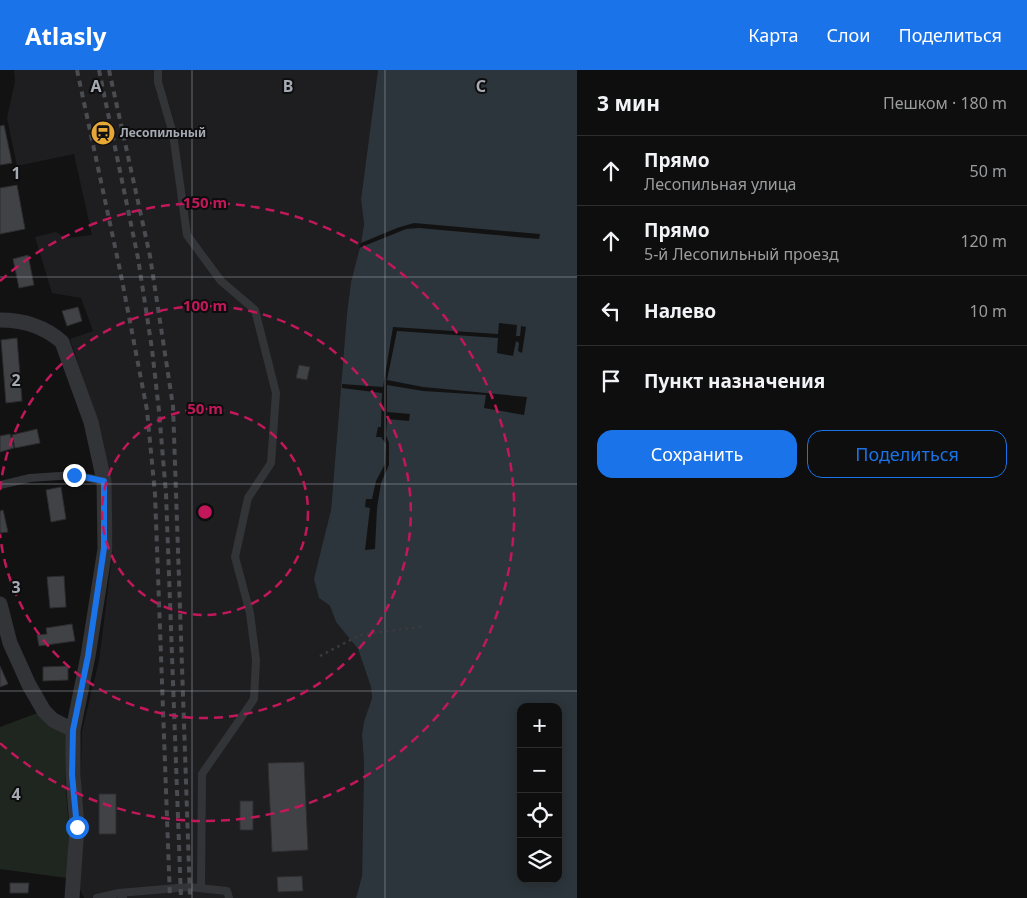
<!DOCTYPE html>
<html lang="ru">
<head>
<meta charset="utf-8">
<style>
	body { margin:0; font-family:"Noto Sans",sans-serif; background:#1c1c1c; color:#f1f3f6 }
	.controls { position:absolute; right:15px; bottom:15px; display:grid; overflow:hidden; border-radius:10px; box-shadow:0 2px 12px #0003 }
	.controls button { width:45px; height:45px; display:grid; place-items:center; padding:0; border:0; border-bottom:1px solid #2e2e2e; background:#0e0e0e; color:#f1f3f6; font:25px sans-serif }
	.stop { position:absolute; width:15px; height:15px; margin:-11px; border:4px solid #1a73e8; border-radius:50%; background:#fff }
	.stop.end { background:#1a73e8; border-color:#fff; box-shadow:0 1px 5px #0008 }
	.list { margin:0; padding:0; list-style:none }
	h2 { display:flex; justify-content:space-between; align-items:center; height:65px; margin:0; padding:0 20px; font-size:21px }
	h2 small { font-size:16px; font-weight:400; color:#9b9c9e }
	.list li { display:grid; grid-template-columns:32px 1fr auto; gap:15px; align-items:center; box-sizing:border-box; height:70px; padding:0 20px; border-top:1px solid #2e2e2e }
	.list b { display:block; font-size:19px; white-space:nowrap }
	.list p { margin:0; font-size:16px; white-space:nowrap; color:#9b9c9e }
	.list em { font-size:16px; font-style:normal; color:#9b9c9e }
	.actions { display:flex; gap:10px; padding:15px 20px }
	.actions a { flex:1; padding:11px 0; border:1px solid #1a73e8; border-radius:15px; text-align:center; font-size:18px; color:#1a73e8 }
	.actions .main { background:#1a73e8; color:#fff }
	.icon { flex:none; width:28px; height:28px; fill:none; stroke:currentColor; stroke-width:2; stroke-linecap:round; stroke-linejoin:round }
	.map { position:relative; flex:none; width:577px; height:828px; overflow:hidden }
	header { display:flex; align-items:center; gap:30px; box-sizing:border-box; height:70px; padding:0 25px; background:#1a73e8; color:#fff }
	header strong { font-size:24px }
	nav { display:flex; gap:28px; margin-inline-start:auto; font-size:18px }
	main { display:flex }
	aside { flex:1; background:#0e0e0e }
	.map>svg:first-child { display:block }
	.built { fill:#1e1e20 }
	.green { fill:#1e261f }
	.water { fill:#2c353b; fill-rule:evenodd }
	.pier { fill:#121213 }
	.building { fill:#414246; stroke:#2c2c2f }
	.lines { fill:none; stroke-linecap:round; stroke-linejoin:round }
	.path { stroke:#393b3f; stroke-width:2.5; stroke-dasharray:2.5 4; stroke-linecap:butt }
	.service { stroke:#333438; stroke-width:8 }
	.minor { stroke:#333438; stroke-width:15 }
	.rail { stroke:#4a4c51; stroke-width:4; stroke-dasharray:6 5; stroke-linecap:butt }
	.route { stroke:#1a73e8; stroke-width:6 }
	.grid { fill:none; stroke:#a4a9b3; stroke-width:1; stroke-opacity:0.55 }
	.ring { fill:none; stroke:#c2185b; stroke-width:2.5; stroke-dasharray:9 6 }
	.labels { text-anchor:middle; stroke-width:4; stroke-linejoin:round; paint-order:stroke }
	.poi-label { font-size:12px; font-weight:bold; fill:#a4a9b3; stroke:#0d0d0e; text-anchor:start }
	.grid-label { font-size:16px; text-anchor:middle; font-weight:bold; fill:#a4a9b3; stroke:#0d0d0e; stroke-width:4; stroke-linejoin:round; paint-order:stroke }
	.centre { fill:#c2185b; stroke:#0d0d0e; stroke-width:2.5 }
	.ring-label { font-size:15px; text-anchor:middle; font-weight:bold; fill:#c2185b; stroke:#0d0d0e; stroke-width:4; stroke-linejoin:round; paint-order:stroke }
</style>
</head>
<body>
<header>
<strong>Atlasly</strong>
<nav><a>Карта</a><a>Слои</a><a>Поделиться</a></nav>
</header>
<main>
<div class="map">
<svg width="577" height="828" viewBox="0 0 577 828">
	<rect width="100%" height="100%" fill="#121213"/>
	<!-- built -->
	<path class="built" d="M14 0H378L361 129 364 154 361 173 351 212 347 243 331 440 326 466 319 528 330 536 336 552 358 579 371 617 372 628 362 665 364 693 362 806 356 828H84L78 816 82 661 99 591 113 479 109 410 97 351 70 269 93 261 81 228 52 223 35 167 56 162 66 168 92 165 74 84 17 96 7 48 15 11Z"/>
	<!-- green -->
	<path class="green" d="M40 642 61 659 67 668 65 706 69 759 67 808 0 799V657Z"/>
	<!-- water -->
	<path class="water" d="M378 0H577V828H356L362 806 364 693 362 665 364 652 372 628 371 617 358 579 336 552 330 536 319 528 314 509 331 440 347 243 351 212 361 173 364 154 361 129ZM521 637H558V809H521Z"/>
	<!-- pier -->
	<path class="pier" d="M414 153 540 164 539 169 419 158 406 159 359 178 361 173 397 158Z
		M499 253 517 255 516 266H520L521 256 526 257 522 283 518 281 519 273 516 271 513 286 497 283 498 268 397 261 387 310 423 317 527 327 524 345 484 338 486 325 423 321 387 315V342L410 344 409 351 387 349 386 365 389 373V395L381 413 377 438 375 479 365 480 370 438 365 437 366 429H372L376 411 385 394 386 374 381 367H376L378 357H381L382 323 342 318V314L383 317 393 257 498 264Z"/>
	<!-- building -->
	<path class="building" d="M4 55 12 93 0 95V56Z
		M17 115 25 159 0 164V118Z
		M28 185 34 215 19 218 13 189Z
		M78 237 82 251 67 256 62 241Z
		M17 268 22 331 6 333 1 270Z
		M299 295 310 297 307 310 296 308Z
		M37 359 40 373 15 378 12 365Z
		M10 364 14 378 0 382V366Z
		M61 417 66 449 51 452 46 420Z
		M3 440 8 462 0 463V441Z
		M64 506 66 537 50 538 47 507Z
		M72 554 75 571 39 576 37 565 47 564 46 558Z
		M0 596 8 614 0 617Z
		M68 596V610L43 611V597Z
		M304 692 308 780 272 782 268 693Z
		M99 724H116V764H99Z
		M240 731H253V760H240Z
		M302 806 303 821 278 822 277 807Z
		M10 813H29L28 823H10Z"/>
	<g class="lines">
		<!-- path -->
		<path class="path" d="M320 586 360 565 425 556"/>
		<!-- service -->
		<path class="service" d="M158 0V12L173 64 187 165 221 211 255 240 276 323 271 393 248 428 235 487 250 543 256 590 254 629 202 704 201 818
			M0 415 30 408 74 405 104 411
			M119 823 189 817 227 821 229 828
			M97 828 119 823 123 828"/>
		<!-- minor -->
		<path class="minor" d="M0 250C24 250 44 256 62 272L91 352 104 411 105 479 88 586 73 660V705L77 757 72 828
			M0 534 10 573 29 615 44 641 53 650 73 660"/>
		<!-- rail -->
		<path class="rail" d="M77 0 120 200 147 340 155 424 170 828
			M99 0 138 188 152 279 159 341 166 424 181 828
			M109 0 150 186 173 336 190 828"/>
	</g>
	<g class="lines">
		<!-- route -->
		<path class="route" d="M74 405 104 411V478L88 586 73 660 72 705 77 757"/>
	</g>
	<!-- grid -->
	<path class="grid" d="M192 0V828M385 0V828M0 207H577M0 414H577M0 621H577"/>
	<!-- distance rings -->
	<g class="ring">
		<circle cx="205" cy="442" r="103"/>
		<path d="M0 420A206 206 0 1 1 0 464"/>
		<path d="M0 211A309 309 0 1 1 0 673"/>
	</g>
	<!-- icons -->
	<defs>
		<symbol id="station-disc" viewBox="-11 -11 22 22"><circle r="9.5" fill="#e7a736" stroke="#0d0d0e"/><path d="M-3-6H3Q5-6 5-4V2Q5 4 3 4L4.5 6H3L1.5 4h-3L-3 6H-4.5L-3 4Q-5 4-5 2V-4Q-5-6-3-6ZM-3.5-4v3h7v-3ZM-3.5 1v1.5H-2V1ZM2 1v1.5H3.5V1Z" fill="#111"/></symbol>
	</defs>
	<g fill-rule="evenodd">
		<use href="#station-disc" x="89" y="49" width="28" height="28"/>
	</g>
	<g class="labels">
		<!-- poi labels -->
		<g class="poi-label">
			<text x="120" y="67">Лесопильный</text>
		</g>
	</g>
	<g class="grid-label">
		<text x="96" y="22">A</text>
		<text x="288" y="22">B</text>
		<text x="481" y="22">C</text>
		<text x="16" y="109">1</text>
		<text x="16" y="316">2</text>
		<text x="16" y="523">3</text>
		<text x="16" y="730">4</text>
	</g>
	<circle cx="205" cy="442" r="8" class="centre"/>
	<g class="ring-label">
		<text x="205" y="138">150 m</text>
		<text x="205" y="241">100 m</text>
		<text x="205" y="344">50 m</text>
	</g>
</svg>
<div class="controls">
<button>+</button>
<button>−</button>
<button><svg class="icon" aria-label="locate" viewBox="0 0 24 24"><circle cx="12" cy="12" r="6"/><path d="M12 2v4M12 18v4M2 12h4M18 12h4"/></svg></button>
<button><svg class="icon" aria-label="layers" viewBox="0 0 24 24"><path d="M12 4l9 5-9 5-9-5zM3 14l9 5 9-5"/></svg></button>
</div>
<div class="stop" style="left:77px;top:757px"></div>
<div class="stop end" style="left:74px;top:405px"></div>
</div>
<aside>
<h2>3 мин<small>Пешком · 180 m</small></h2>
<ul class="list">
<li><svg class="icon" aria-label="ahead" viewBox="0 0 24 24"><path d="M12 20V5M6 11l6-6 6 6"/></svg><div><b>Прямо</b><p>Лесопильная улица</p></div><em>50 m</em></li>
<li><svg class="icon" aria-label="ahead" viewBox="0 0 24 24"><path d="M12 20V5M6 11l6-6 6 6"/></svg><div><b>Прямо</b><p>5-й Лесопильный проезд</p></div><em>120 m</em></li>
<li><svg class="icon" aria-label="left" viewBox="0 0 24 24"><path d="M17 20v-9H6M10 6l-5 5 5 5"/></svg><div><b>Налево</b></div><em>10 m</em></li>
<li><svg class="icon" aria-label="arrive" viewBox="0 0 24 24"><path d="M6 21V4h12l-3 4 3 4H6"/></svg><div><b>Пункт назначения</b></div></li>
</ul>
<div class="actions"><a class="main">Сохранить</a><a>Поделиться</a></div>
</aside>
</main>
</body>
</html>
